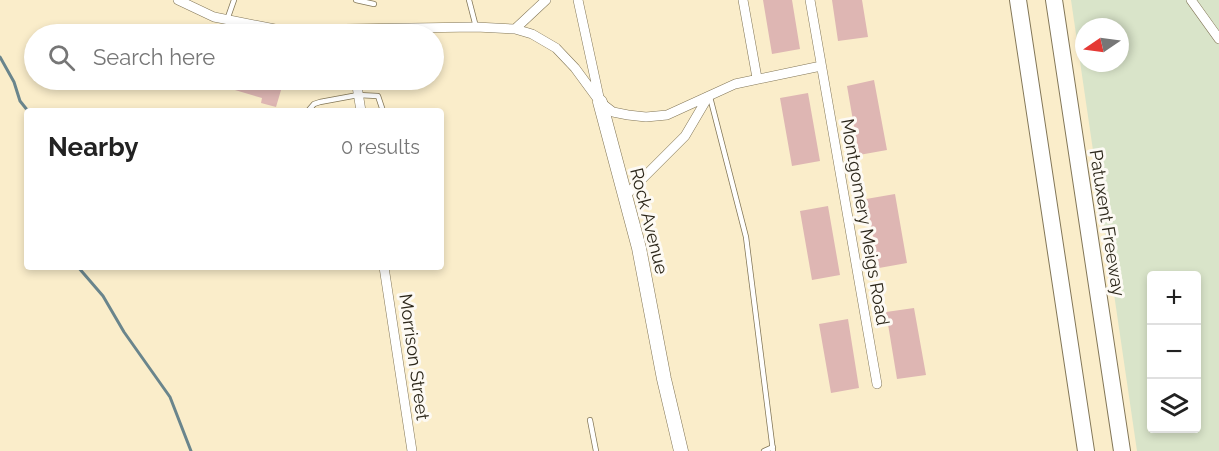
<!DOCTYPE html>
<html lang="en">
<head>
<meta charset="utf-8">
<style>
	body { margin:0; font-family:Raleway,sans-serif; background:#f6f6f6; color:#222 }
	.controls { position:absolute; right:18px; bottom:18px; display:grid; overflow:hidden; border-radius:6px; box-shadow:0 3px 9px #0003 }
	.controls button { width:54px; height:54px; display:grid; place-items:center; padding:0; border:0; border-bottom:2px solid #e0e0e0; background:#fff; color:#222; font:30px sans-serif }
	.compass { position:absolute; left:1075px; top:18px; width:54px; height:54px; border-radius:50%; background:#fff; box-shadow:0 3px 9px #0003; rotate:257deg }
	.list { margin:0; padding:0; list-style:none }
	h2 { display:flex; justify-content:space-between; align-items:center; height:78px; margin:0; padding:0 24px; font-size:26px }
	h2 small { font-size:20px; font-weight:400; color:#767676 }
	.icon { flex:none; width:33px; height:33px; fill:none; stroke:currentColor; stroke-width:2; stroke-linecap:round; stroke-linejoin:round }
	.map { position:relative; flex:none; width:1219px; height:451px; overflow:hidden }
	.search { position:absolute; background:#fff; box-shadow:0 3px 9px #0003; left:24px; top:24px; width:420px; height:66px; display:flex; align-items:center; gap:15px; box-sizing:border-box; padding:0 21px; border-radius:33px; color:#767676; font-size:22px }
	.panel { position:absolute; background:#fff; box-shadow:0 3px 9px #0003; left:24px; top:108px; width:420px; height:162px; border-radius:6px }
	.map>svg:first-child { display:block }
	.green { fill:#d9e4c9; fill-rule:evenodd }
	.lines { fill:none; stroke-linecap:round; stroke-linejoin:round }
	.stream { stroke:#6a858c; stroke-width:3 }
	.building { fill:#deb6b3 }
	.lane-casing { stroke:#827657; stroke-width:6 }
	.street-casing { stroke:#827657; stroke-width:10 }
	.secondary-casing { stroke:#827657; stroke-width:15 }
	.highway-casing { stroke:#827657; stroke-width:18 }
	.lane { stroke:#fff; stroke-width:4.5 }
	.street { stroke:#fff; stroke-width:9 }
	.secondary { stroke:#fff; stroke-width:14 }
	.highway { stroke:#fff; stroke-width:16 }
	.labels { text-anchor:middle; stroke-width:6; stroke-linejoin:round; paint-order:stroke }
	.street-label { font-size:18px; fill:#2c271a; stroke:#fdfaf4 }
</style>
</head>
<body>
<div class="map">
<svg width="1219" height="451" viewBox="0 0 1219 451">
	<rect width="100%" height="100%" fill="#faedca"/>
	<!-- green -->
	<path class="green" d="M1071 0H1219V451H1137ZM1084 27H1120V63H1084ZM1152 276H1196V428H1152Z"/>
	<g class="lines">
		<!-- stream -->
		<path class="stream" d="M0 57 14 82 20 101 28 111
			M78 267 103 296 124 332 170 397 191 451"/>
	</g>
	<!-- building -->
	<path class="building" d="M763 0H792L800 49 772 54Z
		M832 0H862L868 37 838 41Z
		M209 80H284L276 107 261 103 262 98 208 82Z
		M874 80 887 150 859 155 847 86Z
		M808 93 820 161 792 166 780 98Z
		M895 194 907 263 879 268 866 199Z
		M828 206 840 275 812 280 800 211Z
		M914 308 926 375 897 379 886 312Z
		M848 319 859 388 831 393 819 324Z"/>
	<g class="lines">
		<defs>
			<path id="lane" d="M356 0 374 4
				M469 0 476 27
				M227 20 234 0
				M710 97 746 237 773 451
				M308 111 314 104 320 102 358 95 378 96 383 111
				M590 420 596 451
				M764 451 773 447"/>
			<path id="street" d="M178 0 214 17 280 30 476 27 515 29 532 34 556 48 575 68 600 102 613 112 628 115 646 117 667 115 735 84 821 66
				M578 0 599 97
				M743 0 757 78
				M810 0 877 384
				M1191 0 1219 39
				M515 29 546 0
				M356 80 361 111
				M626 195 685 136 708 97
				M384 267 412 451"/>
			<path id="secondary" d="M600 102 639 248 664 379 681 451"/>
			<path id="highway" d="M1018 0 1086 451
				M1054 0 1122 451"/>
		</defs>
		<!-- lane casing -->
		<use href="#lane" class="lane-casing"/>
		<!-- street casing -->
		<use href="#street" class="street-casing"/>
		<!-- secondary casing -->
		<use href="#secondary" class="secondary-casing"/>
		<!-- highway casing -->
		<use href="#highway" class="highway-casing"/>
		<!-- lane -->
		<use href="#lane" class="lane"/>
		<!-- street -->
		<use href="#street" class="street"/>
		<!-- secondary -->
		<use href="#secondary" class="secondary"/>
		<!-- highway -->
		<use href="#highway" class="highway"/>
	</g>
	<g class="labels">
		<!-- street labels -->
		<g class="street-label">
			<text transform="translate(649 221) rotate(76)" y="6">Rock Avenue</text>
			<text transform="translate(865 222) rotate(80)" y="6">Montgomery Meigs Road</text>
			<text transform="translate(1107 223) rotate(81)" y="6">Patuxent Freeway</text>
			<text transform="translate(414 357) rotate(82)" y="6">Morrison Street</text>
		</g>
	</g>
</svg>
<div class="controls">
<button>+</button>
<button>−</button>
<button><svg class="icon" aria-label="layers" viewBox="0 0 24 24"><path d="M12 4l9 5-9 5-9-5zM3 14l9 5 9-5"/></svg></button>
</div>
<svg class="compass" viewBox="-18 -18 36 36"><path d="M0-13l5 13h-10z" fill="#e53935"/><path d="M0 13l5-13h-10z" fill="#767676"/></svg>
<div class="search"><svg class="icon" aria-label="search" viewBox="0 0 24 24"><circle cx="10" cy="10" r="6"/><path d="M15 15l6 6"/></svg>Search here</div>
<section class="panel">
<h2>Nearby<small>0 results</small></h2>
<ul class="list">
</ul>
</section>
</div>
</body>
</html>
